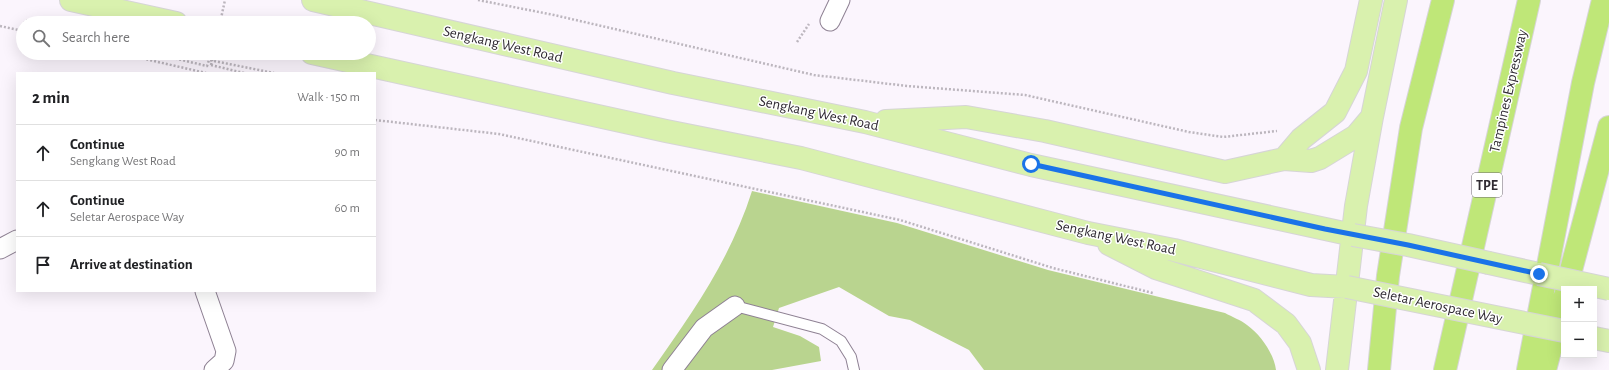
<!DOCTYPE html>
<html lang="en">
<head>
<meta charset="utf-8">
<style>
	body { margin:0; font-family:"Alegreya Sans",sans-serif; background:#f6f6f6; color:#202124 }
	.controls { position:absolute; right:12px; bottom:12px; display:grid; overflow:hidden; border-radius:0px; box-shadow:0 4px 16px #0002 }
	.controls button { width:36px; height:36px; display:grid; place-items:center; padding:0; border:0; border-bottom:1px solid #e0e0e0; background:#fff; color:#202124; font:20px sans-serif }
	.stop { position:absolute; width:12px; height:12px; margin:-9px; border:3px solid #1a73e8; border-radius:50%; background:#fff }
	.stop.end { background:#1a73e8; border-color:#fff; box-shadow:0 1px 4px #0008 }
	.list { margin:0; padding:0; list-style:none }
	h2 { display:flex; justify-content:space-between; align-items:center; height:52px; margin:0; padding:0 16px; font-size:17px }
	h2 small { font-size:13px; font-weight:400; color:#757577 }
	.list li { display:grid; grid-template-columns:26px 1fr auto; gap:12px; align-items:center; box-sizing:border-box; height:56px; padding:0 16px; border-top:1px solid #e0e0e0 }
	.list b { display:block; font-size:15px; white-space:nowrap }
	.list p { margin:0; font-size:13px; white-space:nowrap; color:#757577 }
	.list em { font-size:13px; font-style:normal; color:#757577 }
	.icon { flex:none; width:22px; height:22px; fill:none; stroke:currentColor; stroke-width:2; stroke-linecap:round; stroke-linejoin:round }
	.map { position:relative; flex:none; width:1609px; height:370px; overflow:hidden }
	.search { position:absolute; background:#fff; box-shadow:0 4px 16px #0002; left:16px; top:16px; width:360px; height:44px; display:flex; align-items:center; gap:10px; box-sizing:border-box; padding:0 14px; border-radius:22px; color:#757577; font-size:15px }
	.panel { position:absolute; background:#fff; box-shadow:0 4px 16px #0002; left:16px; top:72px; width:360px; height:220px; border-radius:0px }
	.map>svg:first-child { display:block }
	.forest { fill:#b9d48f }
	.lines { fill:none; stroke-linecap:round; stroke-linejoin:round }
	.service-casing { stroke:#8e8193; stroke-width:12 }
	.minor-casing { stroke:#8e8193; stroke-width:21 }
	.primary-casing { stroke:#d6d5d6; stroke-width:24 }
	.motorway-casing { stroke:#d6d5d6; stroke-width:24 }
	.path { stroke:#bcb6be; stroke-width:2.5; stroke-dasharray:2 2; stroke-linecap:butt }
	.service { stroke:#fff; stroke-width:10 }
	.minor { stroke:#fff; stroke-width:19 }
	.primary { stroke:#d9f1ae; stroke-width:22 }
	.motorway { stroke:#bfe778; stroke-width:22 }
	.primary-bridge-casing { stroke:#d6d5d6; stroke-width:24; stroke-linecap:butt }
	.path-bridge { stroke:#bcb6be; stroke-width:2.5; stroke-dasharray:2 2; stroke-linecap:butt }
	.primary-bridge { stroke:#d9f1ae; stroke-width:22 }
	.route { stroke:#1a73e8; stroke-width:5 }
	.labels { text-anchor:middle; stroke-width:3; stroke-linejoin:round; paint-order:stroke }
	.shield { fill:#fff; stroke:#6e6b70; stroke-width:1 }
	.shield-label { font-size:14px; font-weight:bold; fill:#302b32 }
	.street-label { font-size:15px; fill:#302b32; stroke:#fff }
</style>
</head>
<body>
<div class="map">
<svg width="1609" height="370" viewBox="0 0 1609 370">
	<rect width="100%" height="100%" fill="#fbf5fd"/>
	<!-- forest -->
	<path class="forest" d="M752 191 897 223 1048 270 1225 313C1232 317 1241 320 1247 325 1261 335 1274 354 1276 370H984L969 350 910 320 889 316 839 287 779 308 773 327 800 336 819 347 821 361 772 370H652C693 312 730 260 752 191Z"/>
	<g class="lines">
		<defs>
			<path id="service" d="M735 306 822 329 841 341 851 357 854 370"/>
			<path id="minor" d="M830 21 840 0
				M0 249 17 240
				M205 291 226 351 224 361 214 370
				M672 370 704 328 735 306"/>
			<path id="primary" d="M71 0 176 23
				M313 0 673 83 865 122 1031 165 1353 235
				M312 53 666 131 801 158 1088 233 1174 250 1311 285 1347 287
				M886 121 966 117 1045 131 1225 172 1284 159 1311 161 1320 158 1356 136 1372 117
				M1284 159 1301 139 1335 112 1356 71 1371 0
				M1109 244 1156 268 1254 300 1286 324 1300 343 1309 370
				M1489 263 1539 274
				M1594 338 1609 341
				M1337 370 1356 206 1372 117 1396 0"/>
			<path id="motorway" d="M1566 289 1609 127
				M1379 370 1388 276 1411 128 1443 0
				M1445 370 1529 0
				M1528 370 1583 83 1603 0
				M1545 370 1564 298"/>
		</defs>
		<!-- service casing -->
		<use href="#service" class="service-casing"/>
		<!-- minor casing -->
		<use href="#minor" class="minor-casing"/>
		<!-- primary casing -->
		<use href="#primary" class="primary-casing"/>
		<!-- motorway casing -->
		<use href="#motorway" class="motorway-casing"/>
		<!-- path -->
		<path class="path" d="M478 0 554 15 814 75 907 86 1025 95 1189 132 1223 137 1277 131
			M25 23V20L37 23
			M220 23 225 0
			M0 26 23 31
			M797 42 809 24
			M119 53 206 73
			M152 53 207 66 209 60 274 73
			M194 53 213 58
			M211 65 244 73
			M375 120 499 134 900 220 1053 268 1153 293"/>
		<!-- service -->
		<use href="#service" class="service"/>
		<!-- minor -->
		<use href="#minor" class="minor"/>
		<!-- primary -->
		<use href="#primary" class="primary"/>
		<!-- motorway -->
		<use href="#motorway" class="motorway"/>
		<defs>
			<path id="primary-bridge" d="M1353 235 1408 245 1489 263
				M1539 274 1609 289
				M1347 287 1564 331"/>
		</defs>
		<!-- primary-bridge casing -->
		<use href="#primary-bridge" class="primary-bridge-casing"/>
		<!-- path-bridge -->
		<path class="path-bridge" d="M211 65 214 53"/>
		<!-- primary-bridge -->
		<use href="#primary-bridge" class="primary-bridge"/>
	</g>
	<g class="lines">
		<!-- route -->
		<path class="route" d="M1031 164 1325 229 1408 245 1539 274"/>
	</g>
	<g class="labels">
		<!-- shield labels -->
		<rect class="shield" x="1472" y="173" width="30" height="24" rx="3"/>
		<g class="shield-label">
			<text x="1487" y="190">TPE</text>
		</g>
		<!-- street labels -->
		<g class="street-label">
			<text transform="translate(503 44) rotate(13)" y="5">Sengkang West Road</text>
			<text transform="translate(1508 91) rotate(-77)" y="5">Tampines Expressway</text>
			<text transform="translate(819 113) rotate(12)" y="5">Sengkang West Road</text>
			<text transform="translate(1116 237) rotate(12)" y="5">Sengkang West Road</text>
			<text transform="translate(1438 305) rotate(12)" y="5">Seletar Aerospace Way</text>
		</g>
	</g>
</svg>
<div class="controls">
<button>+</button>
<button>−</button>
</div>
<div class="stop" style="left:1031px;top:164px"></div>
<div class="stop end" style="left:1539px;top:274px"></div>
<div class="search"><svg class="icon" aria-label="search" viewBox="0 0 24 24"><circle cx="10" cy="10" r="6"/><path d="M15 15l6 6"/></svg>Search here</div>
<section class="panel">
<h2>2 min<small>Walk · 150 m</small></h2>
<ul class="list">
<li><svg class="icon" aria-label="ahead" viewBox="0 0 24 24"><path d="M12 20V5M6 11l6-6 6 6"/></svg><div><b>Continue</b><p>Sengkang West Road</p></div><em>90 m</em></li>
<li><svg class="icon" aria-label="ahead" viewBox="0 0 24 24"><path d="M12 20V5M6 11l6-6 6 6"/></svg><div><b>Continue</b><p>Seletar Aerospace Way</p></div><em>60 m</em></li>
<li><svg class="icon" aria-label="arrive" viewBox="0 0 24 24"><path d="M6 21V4h12l-3 4 3 4H6"/></svg><div><b>Arrive at destination</b></div></li>
</ul>
</section>
</div>
</body>
</html>
